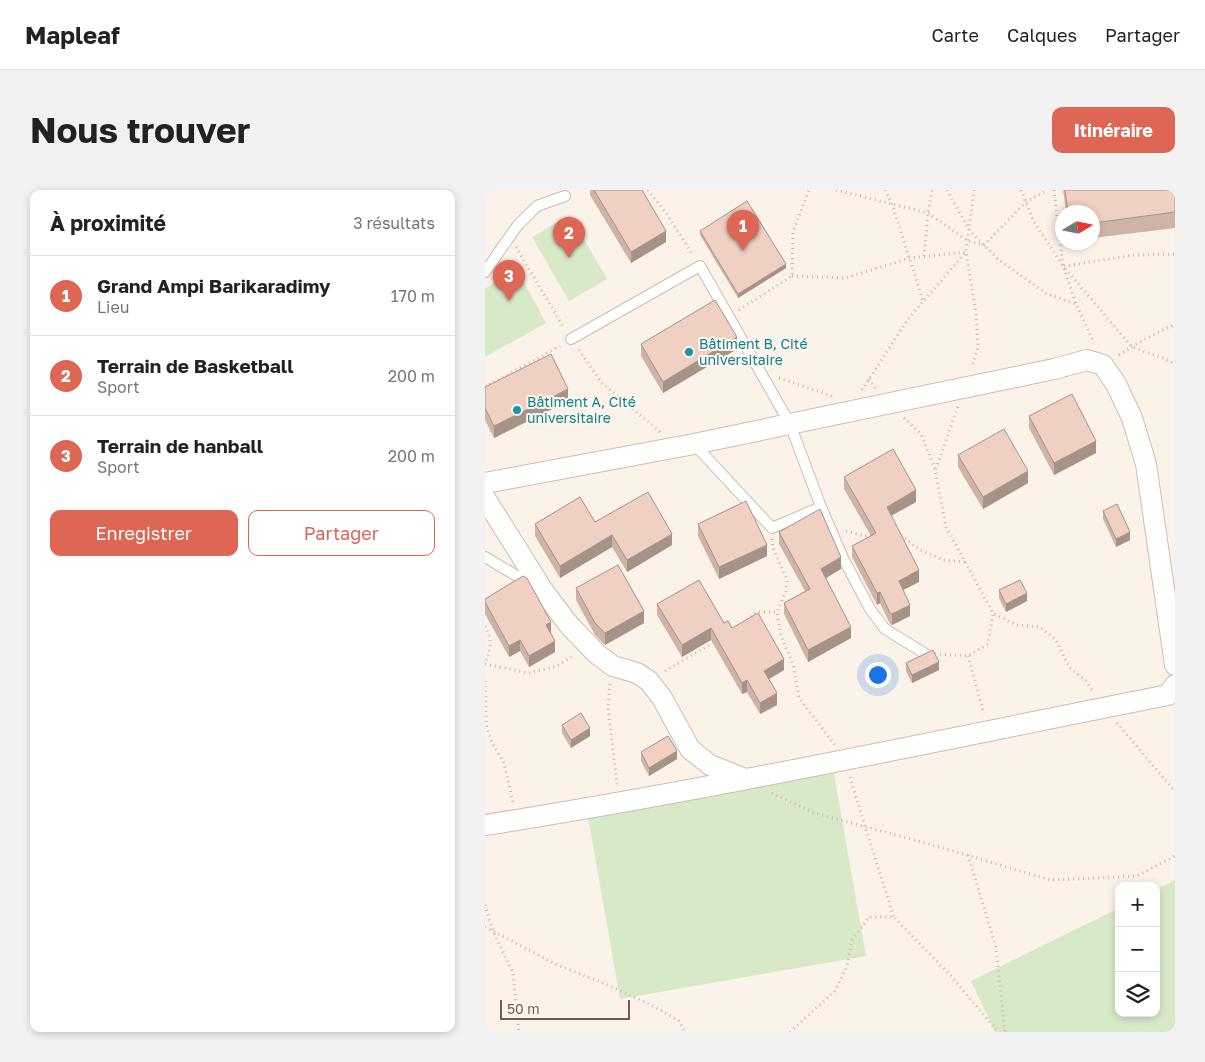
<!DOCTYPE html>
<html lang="fr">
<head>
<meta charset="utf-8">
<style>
	body { margin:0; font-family:"Golos Text",sans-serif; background:#f2f2f2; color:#222 }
	.controls { position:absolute; right:15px; bottom:15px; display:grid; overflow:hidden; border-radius:10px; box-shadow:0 2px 8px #0003 }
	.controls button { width:45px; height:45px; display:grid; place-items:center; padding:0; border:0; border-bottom:1px solid #e0e0e0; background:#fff; color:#222; font:25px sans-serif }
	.compass { position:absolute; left:570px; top:15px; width:45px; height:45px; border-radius:50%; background:#fff; box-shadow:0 2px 8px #0003; rotate:80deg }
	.scale { position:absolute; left:15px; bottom:12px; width:130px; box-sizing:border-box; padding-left:5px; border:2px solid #75584e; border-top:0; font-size:14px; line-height:18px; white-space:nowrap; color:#75584e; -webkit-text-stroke:4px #fef7ef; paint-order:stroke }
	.you { position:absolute; left:392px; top:484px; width:18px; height:18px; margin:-12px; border:4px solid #fff; border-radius:50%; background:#1a73e8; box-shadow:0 0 0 8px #1a73e833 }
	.badge { display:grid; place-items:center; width:32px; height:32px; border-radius:50%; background:#de6655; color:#fff; font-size:16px; font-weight:700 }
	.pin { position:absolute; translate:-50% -41px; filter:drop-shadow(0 1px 2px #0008) }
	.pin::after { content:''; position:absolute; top:26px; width:18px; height:15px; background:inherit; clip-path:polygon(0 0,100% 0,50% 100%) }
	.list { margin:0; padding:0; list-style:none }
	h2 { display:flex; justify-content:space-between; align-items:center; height:65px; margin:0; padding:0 20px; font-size:21px }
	h2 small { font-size:16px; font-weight:400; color:#767676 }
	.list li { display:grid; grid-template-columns:32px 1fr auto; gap:15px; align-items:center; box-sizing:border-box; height:80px; padding:0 20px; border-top:1px solid #e0e0e0 }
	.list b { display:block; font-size:19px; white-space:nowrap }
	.list p { margin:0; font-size:16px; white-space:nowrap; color:#767676 }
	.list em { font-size:16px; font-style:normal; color:#767676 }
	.actions { display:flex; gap:10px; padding:15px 20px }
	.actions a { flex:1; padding:11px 0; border:1px solid #de6655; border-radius:10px; text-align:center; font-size:18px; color:#de6655 }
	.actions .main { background:#de6655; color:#fff }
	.icon { flex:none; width:28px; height:28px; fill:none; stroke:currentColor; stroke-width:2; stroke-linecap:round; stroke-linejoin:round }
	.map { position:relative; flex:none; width:690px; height:842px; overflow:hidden; border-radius:10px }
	header { display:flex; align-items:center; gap:30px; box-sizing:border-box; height:70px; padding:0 25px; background:#fff; border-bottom:1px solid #e0e0e0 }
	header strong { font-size:24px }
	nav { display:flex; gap:28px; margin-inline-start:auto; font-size:18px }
	.intro { display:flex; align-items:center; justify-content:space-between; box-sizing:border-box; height:120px; padding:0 30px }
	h1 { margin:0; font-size:35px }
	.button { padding:12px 22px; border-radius:10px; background:#de6655; color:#fff; font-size:18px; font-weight:700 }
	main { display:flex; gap:30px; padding:0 30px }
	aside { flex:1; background:#fff; border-radius:10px; box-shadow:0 2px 8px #0003 }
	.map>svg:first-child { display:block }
	.green { fill:#d8e9c8 }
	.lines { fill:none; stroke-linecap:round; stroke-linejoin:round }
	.service-casing { stroke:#cfbcb2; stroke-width:12 }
	.minor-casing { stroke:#cfbcb2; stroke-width:22 }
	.path { stroke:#d5b3a5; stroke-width:3; stroke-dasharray:1 4; stroke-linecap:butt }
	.service { stroke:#fff; stroke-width:10 }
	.minor { stroke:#fff; stroke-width:20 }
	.wall { fill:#ceb3a7 }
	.shaded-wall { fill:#a79288 }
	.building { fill:#efd0c2; stroke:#a79288 }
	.culture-dot { fill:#0f9aa8; stroke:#fef7ef; stroke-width:2 }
	.labels { text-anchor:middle; stroke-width:4; stroke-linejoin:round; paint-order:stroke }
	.culture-label { font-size:14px; fill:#0d838f; stroke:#fef7ef; text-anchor:start }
</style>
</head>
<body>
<header>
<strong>Mapleaf</strong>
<nav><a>Carte</a><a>Calques</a><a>Partager</a></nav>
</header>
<div class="intro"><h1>Nous trouver</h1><a class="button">Itinéraire</a></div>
<main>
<aside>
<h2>À proximité<small>3 résultats</small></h2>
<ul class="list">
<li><span class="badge">1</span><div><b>Grand Ampi Barikaradimy</b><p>Lieu</p></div><em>170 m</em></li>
<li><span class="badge">2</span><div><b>Terrain de Basketball</b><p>Sport</p></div><em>200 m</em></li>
<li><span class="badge">3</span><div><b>Terrain de hanball</b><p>Sport</p></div><em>200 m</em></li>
</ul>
<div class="actions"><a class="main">Enregistrer</a><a>Partager</a></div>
</aside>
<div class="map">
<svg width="690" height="842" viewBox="0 0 690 842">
	<rect width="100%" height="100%" fill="#fbf2e9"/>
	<!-- green -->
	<path class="green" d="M85 25 122 89 84 111 47 47Z
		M32 80 61 133 0 167V98Z
		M348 578 381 766 135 809 102 621Z
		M690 690V842H510L486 791 634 718V823H671V700Z"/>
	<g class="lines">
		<defs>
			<path id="service" d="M0 82 32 36 52 16 80 6
				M86 149 215 76 305 234 336 317 358 368 385 419 400 439 439 463
				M209 254 287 338 336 317
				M0 367 47 395"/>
			<path id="minor" d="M0 293 209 254 569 179 602 170 618 175 631 194 647 228 661 274 690 475
				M0 308 59 402 84 435 112 464 128 476 152 483 164 491 177 508 205 559 225 575 260 589
				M0 635C229 599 456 550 683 505L690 495"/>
		</defs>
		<!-- service casing -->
		<use href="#service" class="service-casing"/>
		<!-- minor casing -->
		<use href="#minor" class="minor-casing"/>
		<!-- path -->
		<path class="path" d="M163 0 181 23 208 65
			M351 0 443 23 483 51 499 55 541 12 562 0
			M400 0 407 14 438 111
			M462 0 485 41 514 70 562 104 591 114
			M536 0 549 32 578 76 591 114 609 153
			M569 0 578 76 647 157 678 168 690 174
			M31 57 79 138
			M439 66 443 23 447 0
			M579 76 649 65 690 64
			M307 86 360 88 425 68 481 62 491 123 493 157 487 177
			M254 120 307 86 308 42 324 0
			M94 160 117 193 175 242
			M634 165 660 149 690 134
			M294 188 347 206
			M384 189 391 199
			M0 197 75 156
			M377 200 423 129 481 62 489 0
			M419 228 436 244 450 279 461 337 508 423 531 435 555 437 571 450 584 477 601 491 608 502
			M451 279 473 216
			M361 341 379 346 389 345
			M412 343H414L433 359 458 370 480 372
			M287 349 288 358 302 390 301 401 292 422 296 446 308 474 314 508 350 555
			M262 430 271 422H292
			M0 436C8 451 6 458 0 473
			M450 464 483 466 503 454 508 423
			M483 466 499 524
			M0 474 44 483 72 476 89 465
			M180 481 231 451
			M0 491 1 534 7 553 19 573 28 612
			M125 494 123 517 132 594
			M632 533 687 598 690 599
			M365 587 380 637 409 727
			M287 603 329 623 444 654 566 690 652 686 690 666
			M483 665 511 757 520 842
			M0 715 8 741 28 783 34 842
			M0 737 72 775 116 792 170 817 194 831 200 842
			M305 842 350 801 362 776 367 750 384 727H409L466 786 513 842"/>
		<!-- service -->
		<use href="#service" class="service"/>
		<!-- minor -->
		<use href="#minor" class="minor"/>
	</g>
	<!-- wall -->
	<path class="wall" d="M105 0H157L181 52 146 73 105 5Z
		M578 0H690V38L608 48V22H581Z
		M215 41 301 78 253 108 215 45Z
		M156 154 252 159 178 203 156 166Z
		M0 197 83 211 9 248 0 230Z
		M544 226 611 263 569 285 544 238Z
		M473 265 543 293 498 319 473 277Z
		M359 287 431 312 406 326 434 392 418 400 425 426 407 435 405 434 395 413 392 415 367 367V356L386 346 359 299Z
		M618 321 645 350 631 357 618 329Z
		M110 332 187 355 142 382 127 357 75 388 50 346V334Z
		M213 334 282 366 234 389 213 346Z
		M294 342 356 379 341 388 366 448 323 472 299 424V413L320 401 294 354Z
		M91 398 159 433 120 455 110 445 91 410Z
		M514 400 542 411 521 422 514 408Z
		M0 409 66 443 70 462 44 477 35 461 24 467 0 424Z
		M172 414 239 433 247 438 299 480 284 489 292 515 275 524 262 502 257 504 226 450 197 467 172 425Z
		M421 473 454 480 427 493 421 481Z
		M77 535 105 546 86 558 77 543Z
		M156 562 192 569 164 586 156 571Z"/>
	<!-- shaded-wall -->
	<path class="shaded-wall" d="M181 41V52L146 73V62Z
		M301 74V78L253 108V104Z
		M252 147V159L178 203V192Z
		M83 199V211L9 248V236Z
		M611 251V263L569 285V273Z
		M543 281V293L498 319V307Z
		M431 300V312L402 328V317Z
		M645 342V350L631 357V349Z
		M187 344V355L142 382V370Z
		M127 345V357L75 388V376Z
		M282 355V366L234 389V377Z
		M356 367V379L336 391V379Z
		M434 380V392L414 402V391Z
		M395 402V413L392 415V403Z
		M542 403V411L521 422V414Z
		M425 415V426L407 435V424Z
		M159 421V433L120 455V443Z
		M66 432V443L61 446V435Z
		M366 437V448L323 472V460Z
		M226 438V450L197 467V455Z
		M35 450V461L24 467V456Z
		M70 451V462L44 477V466Z
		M299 469V480L279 492V481Z
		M454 472V480L427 493V485Z
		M262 490V502L257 504V493Z
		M292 503V515L275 524V513Z
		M105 538V546L86 558V550Z
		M192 561V569L164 586V578Z"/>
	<!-- building -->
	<path class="building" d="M109 0H157L181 41 146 62Z
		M580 0H690V22L608 33V22H583Z
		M262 11 301 74 253 104 215 41Z
		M230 110 252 147 178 192 156 154Z
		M66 164 83 199 9 236 0 218V197Z
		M587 204 611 251 569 273 544 226Z
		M519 239 543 281 498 307 473 265Z
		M408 259 431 300 402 317 434 380 414 391 425 415 407 424 405 423 395 402 392 403 367 356 391 343 359 287Z
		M163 302 187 344 142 370 127 345 75 376 50 334 95 307 110 332Z
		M261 311 282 355 234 377 213 334Z
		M632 314 645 342 631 349 618 321Z
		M335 319 356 367 336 379 366 437 323 460 299 413 325 399 294 342Z
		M133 375 159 421 120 443 110 433 91 398Z
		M38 386 42 388 66 432 61 435 70 451 44 466 35 450 24 456 0 412V409Z
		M214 390 239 433 243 431 247 438 273 423 299 469 279 481 292 503 275 513 262 490 257 493 226 438 197 455 172 414Z
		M535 390 542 403 521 414 514 400Z
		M448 460 454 472 427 485 421 473Z
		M96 523 105 538 86 550 77 535Z
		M183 546 192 561 164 578 156 562Z"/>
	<!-- markers -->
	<g class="culture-dot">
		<circle cx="204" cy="162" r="5"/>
		<circle cx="32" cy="220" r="5"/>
	</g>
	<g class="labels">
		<!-- culture labels -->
		<g class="culture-label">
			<text x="214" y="159">Bâtiment B, Cité<tspan x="214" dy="16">universitaire</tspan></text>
			<text x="42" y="217">Bâtiment A, Cité<tspan x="42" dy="16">universitaire</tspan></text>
		</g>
	</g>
</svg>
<div class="controls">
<button>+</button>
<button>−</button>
<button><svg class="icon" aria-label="layers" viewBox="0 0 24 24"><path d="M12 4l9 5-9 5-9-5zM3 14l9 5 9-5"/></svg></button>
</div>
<svg class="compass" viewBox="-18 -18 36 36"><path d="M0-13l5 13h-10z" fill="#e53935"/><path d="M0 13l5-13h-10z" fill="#767676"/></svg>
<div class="scale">50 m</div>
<div class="you"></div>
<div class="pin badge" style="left:258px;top:61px">1</div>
<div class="pin badge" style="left:84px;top:68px">2</div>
<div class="pin badge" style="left:24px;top:111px">3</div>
</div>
</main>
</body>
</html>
